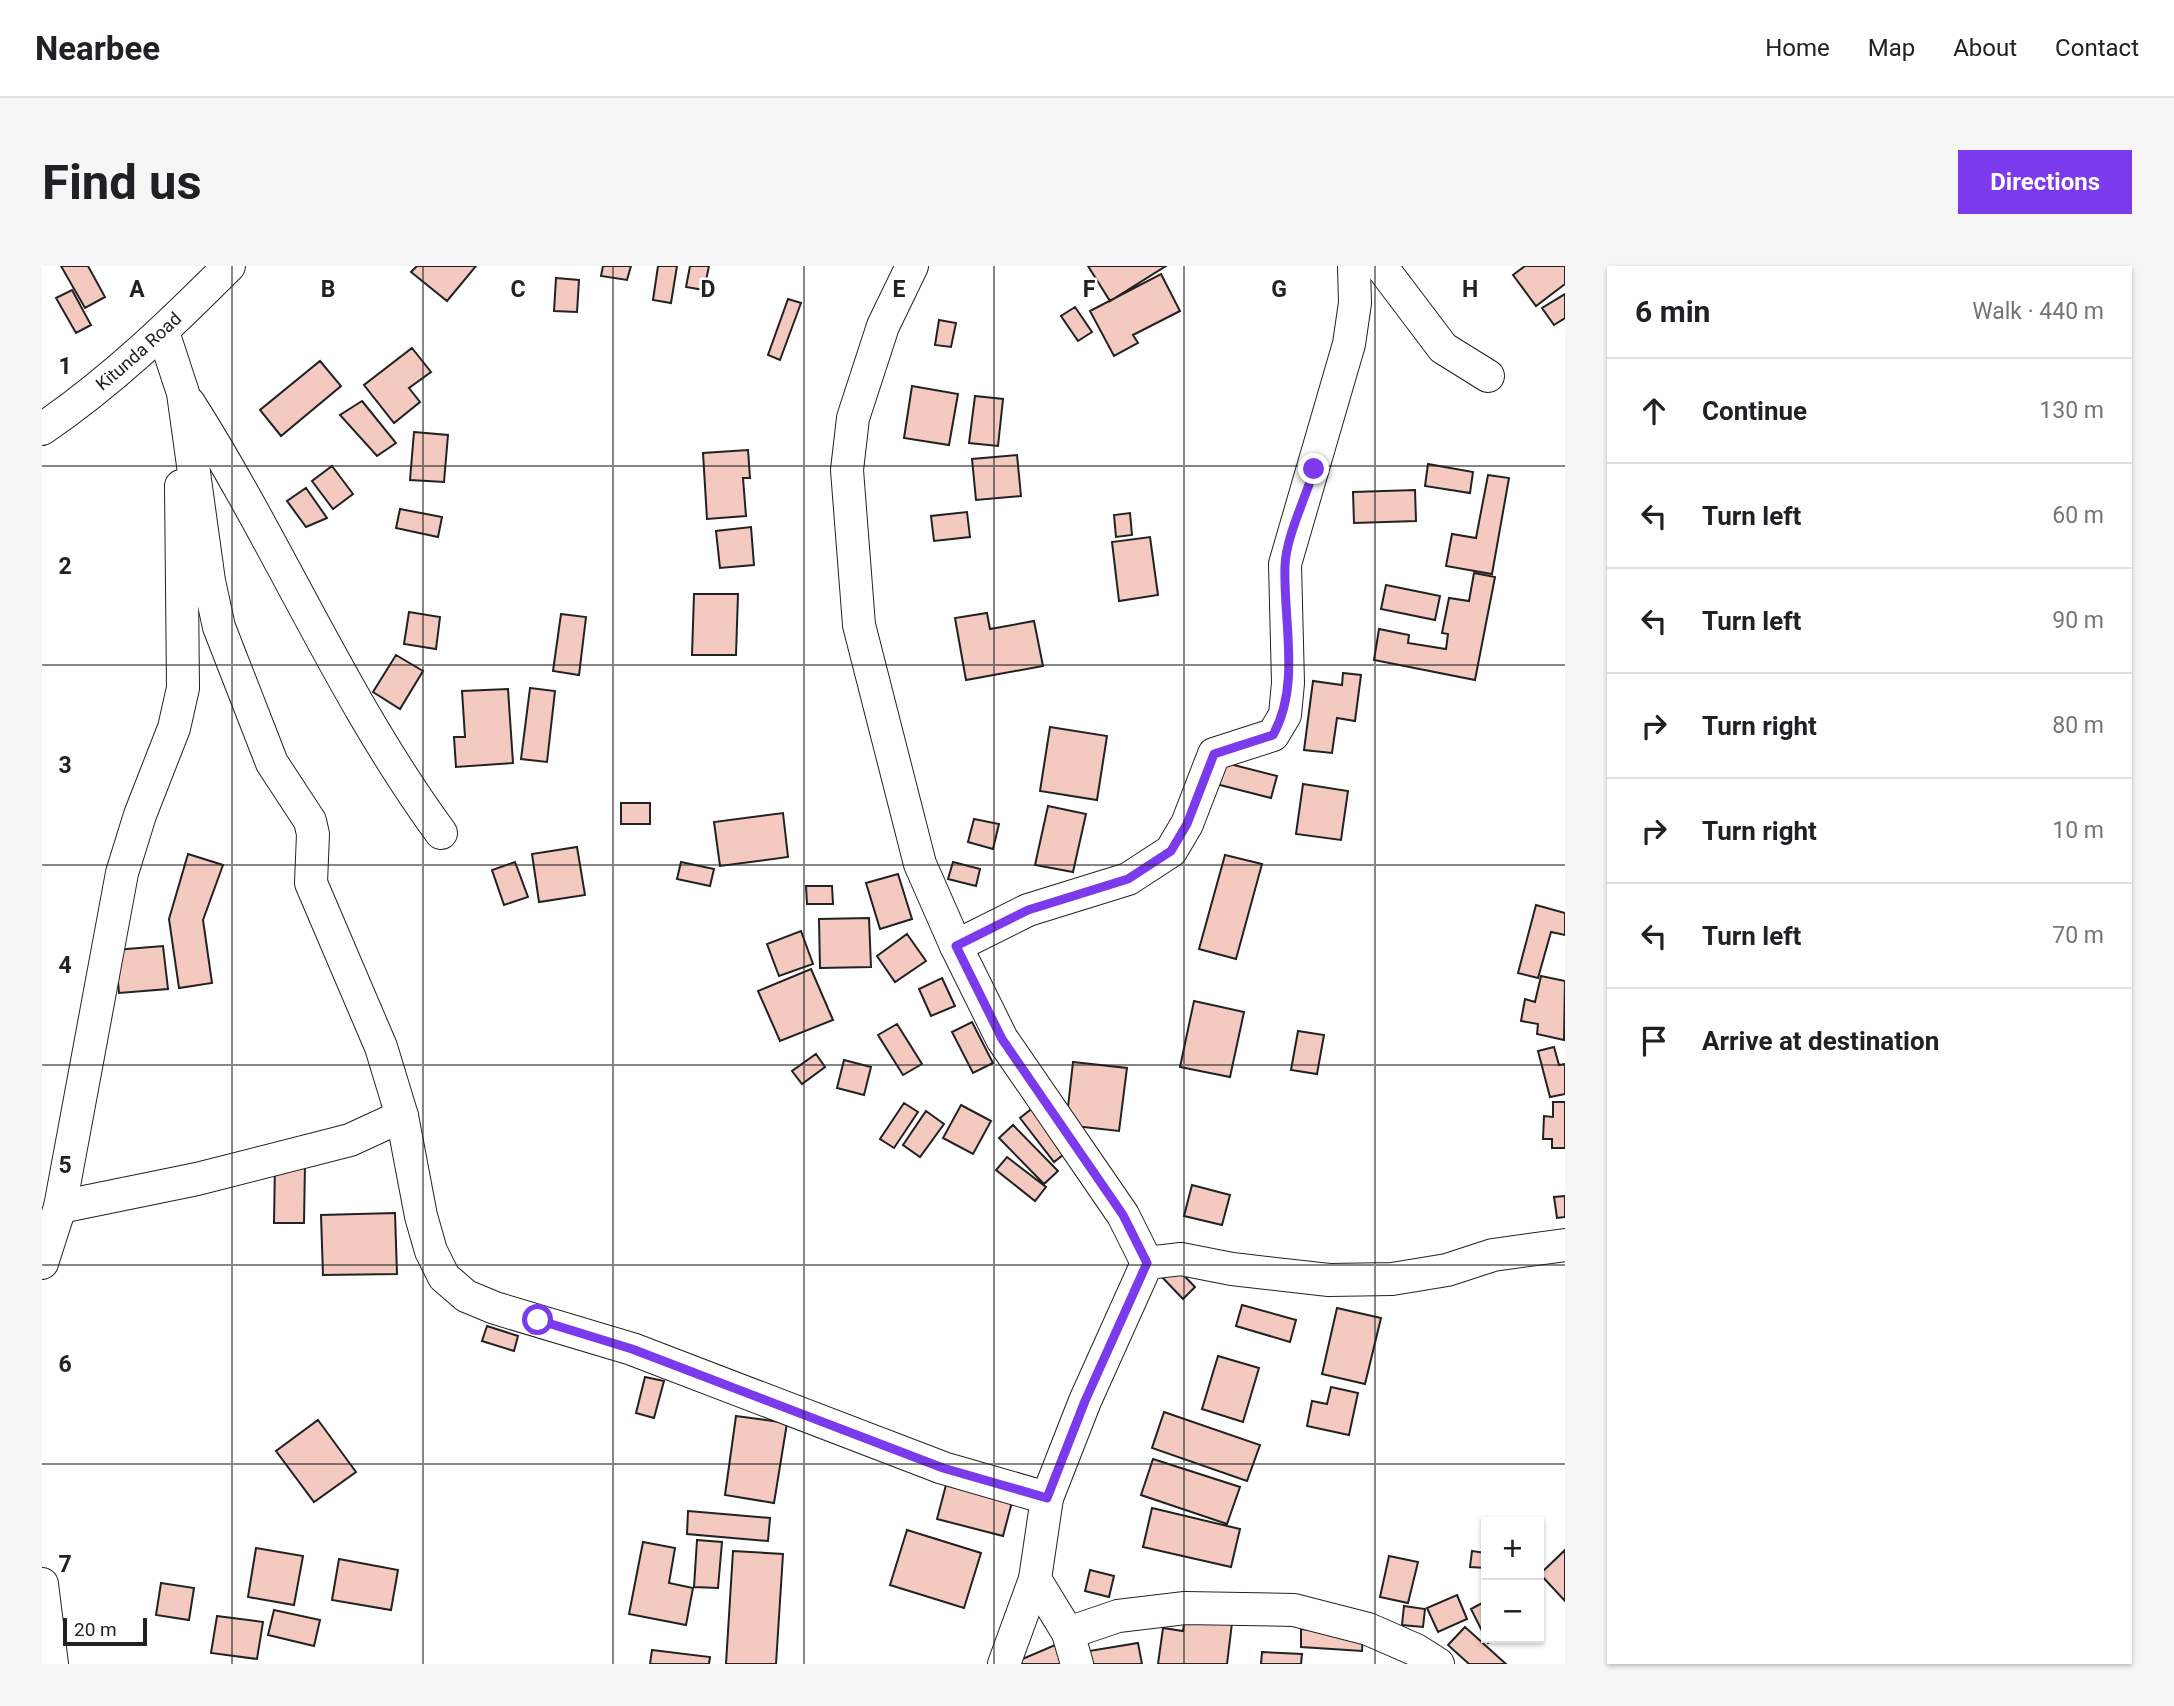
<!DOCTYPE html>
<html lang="en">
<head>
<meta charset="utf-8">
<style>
	body { margin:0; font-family:Roboto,sans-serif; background:#f6f6f6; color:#202124 }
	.controls { position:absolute; right:21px; bottom:21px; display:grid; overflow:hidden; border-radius:0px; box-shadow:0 2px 5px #0004 }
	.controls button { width:63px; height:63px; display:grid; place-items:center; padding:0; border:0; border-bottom:2px solid #e0e0e0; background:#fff; color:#202124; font:35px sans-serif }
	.scale { position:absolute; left:21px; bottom:18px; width:84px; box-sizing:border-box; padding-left:7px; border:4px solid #222; border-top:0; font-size:19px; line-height:24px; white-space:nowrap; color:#222; -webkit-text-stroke:5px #fff; paint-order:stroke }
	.stop { position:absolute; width:21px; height:21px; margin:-16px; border:5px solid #7c3aed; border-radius:50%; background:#fff }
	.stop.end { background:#7c3aed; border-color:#fff; box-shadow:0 2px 7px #0008 }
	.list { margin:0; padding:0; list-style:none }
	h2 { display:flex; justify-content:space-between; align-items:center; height:91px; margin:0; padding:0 28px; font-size:30px }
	h2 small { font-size:23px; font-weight:400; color:#757577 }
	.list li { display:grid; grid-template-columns:46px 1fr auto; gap:21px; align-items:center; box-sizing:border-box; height:105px; padding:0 28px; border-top:2px solid #e0e0e0 }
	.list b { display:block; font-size:26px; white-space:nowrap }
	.list em { font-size:23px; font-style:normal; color:#757577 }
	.icon { flex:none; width:38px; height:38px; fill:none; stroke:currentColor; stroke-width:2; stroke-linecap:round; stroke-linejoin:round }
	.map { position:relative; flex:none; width:1523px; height:1398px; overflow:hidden; border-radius:0px }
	header { display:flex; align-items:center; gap:42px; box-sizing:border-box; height:98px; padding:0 35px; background:#fff; border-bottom:2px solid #e0e0e0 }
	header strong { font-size:33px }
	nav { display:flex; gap:38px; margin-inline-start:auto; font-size:24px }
	.intro { display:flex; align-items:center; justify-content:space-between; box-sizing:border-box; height:168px; padding:0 42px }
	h1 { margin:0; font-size:49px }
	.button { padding:18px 32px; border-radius:0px; background:#7c3aed; color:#fff; font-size:24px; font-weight:700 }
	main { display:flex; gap:42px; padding:0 42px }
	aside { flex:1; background:#fff; border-radius:0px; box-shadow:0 2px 5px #0004 }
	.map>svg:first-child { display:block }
	.building { fill:#f3c9c0; stroke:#222; stroke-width:2 }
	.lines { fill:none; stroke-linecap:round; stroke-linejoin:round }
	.minor-casing { stroke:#222; stroke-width:34 }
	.minor { stroke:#fff; stroke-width:32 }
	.route { stroke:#7c3aed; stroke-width:9 }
	.grid { fill:none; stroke:#222; stroke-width:2; stroke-opacity:0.55 }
	.labels { text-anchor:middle; stroke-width:5; stroke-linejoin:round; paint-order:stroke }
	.street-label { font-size:18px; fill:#222; stroke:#fff }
	.grid-label { font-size:23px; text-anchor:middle; font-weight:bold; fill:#222; stroke:#fff; stroke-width:5; stroke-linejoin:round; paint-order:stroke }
</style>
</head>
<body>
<header>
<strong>Nearbee</strong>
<nav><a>Home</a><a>Map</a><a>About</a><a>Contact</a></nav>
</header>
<div class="intro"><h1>Find us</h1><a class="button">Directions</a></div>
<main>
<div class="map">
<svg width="1523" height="1398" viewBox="0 0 1523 1398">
	<rect width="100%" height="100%" fill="#fff"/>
	<!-- building -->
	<path class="building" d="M19 0H46L63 31 43 42Z
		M375 0H434L405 35 369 6Z
		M561 0H589L585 14 559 10Z
		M616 0H635L629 37 611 34Z
		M648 0H667L662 24 644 21Z
		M1046 0H1124L1068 35Z
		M1483 0H1523V18L1494 40 1471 9Z
		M1119 8 1138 45 1091 69 1096 77 1072 90 1048 45Z
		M514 12 537 14 535 46 512 45Z
		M30 24 49 59 34 67 14 32Z
		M1523 28V52L1512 59 1500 42Z
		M746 33 759 37 738 94 726 89Z
		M1033 41 1050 66 1036 75 1019 50Z
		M897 54 914 57 909 81 893 79Z
		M370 82 389 106 367 122 378 136 352 157 322 119Z
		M278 95 299 120 239 170 218 144Z
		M870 120 916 128 907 179 862 172Z
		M933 130 961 133 956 180 927 177Z
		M320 135 354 177 335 190 298 149Z
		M372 166 406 169 402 216 368 214Z
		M706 184 708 212H701L704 250 665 253 661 187Z
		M975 189 979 230 934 234 930 193Z
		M1386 198 1431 206 1428 227 1383 220Z
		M290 200 311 228 291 243 270 215Z
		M1446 209 1467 212 1450 308 1404 300 1410 268 1434 272Z
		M264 222 285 252 264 261 245 235Z
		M1373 224 1374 255 1312 257 1311 226Z
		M358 243 400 251 396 271 354 262Z
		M925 246 928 271 892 275 889 250Z
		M1088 247 1090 269 1074 271 1072 249Z
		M709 261 712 299 678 302 674 265Z
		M1108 271 1116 329 1077 335 1070 276Z
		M1432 307 1453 311 1433 414 1332 394 1337 363 1367 369 1366 377 1404 383 1406 368 1400 367 1407 332 1427 335Z
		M1344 319 1398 330 1393 354 1339 343Z
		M652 328H696L694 389H650Z
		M367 346 398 351 394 383 362 378Z
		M945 347 948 363 992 355 1001 400 924 414 913 352Z
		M519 348 544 351 537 409 511 405Z
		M354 389 381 405 358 443 331 426Z
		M1301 407 1319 409 1313 455 1295 452 1290 487 1262 484 1271 415 1300 419Z
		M488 422 513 425 505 496 479 493Z
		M466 423 471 497 414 501 412 471H423L420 425Z
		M1008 461 1065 470 1055 534 998 525Z
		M1180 496 1235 510 1229 532 1174 518Z
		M1261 518 1306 525 1299 574 1254 568Z
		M579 537H608V558H579Z
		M1006 540 1044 548 1031 606 993 599Z
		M741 547 746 591 678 600 672 556Z
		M932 553 957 558 951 583 926 576Z
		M535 581 543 629 497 636 490 588Z
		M146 588 181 599 161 654 170 717 137 722 127 653Z
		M1183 589 1220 598 1194 693 1157 683Z
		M473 596 486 631 462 639 450 604Z
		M639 596 672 603 668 620 635 613Z
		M911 596 938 603 934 620 906 613Z
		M856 608 870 653 838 663 824 617Z
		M764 620H790L791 638H765Z
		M1494 639 1523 647V669L1509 666 1496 712 1476 707Z
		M827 652 829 701 778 702 777 653Z
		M759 665 771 698 737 710 725 678Z
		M865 668 884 695 853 716 835 690Z
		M121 680 126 723 77 727 73 684Z
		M769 703 791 754 738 775 716 725Z
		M1499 710 1523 715 1522 774 1495 768 1496 758 1479 755 1483 733 1493 736Z
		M900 712 913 740 889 750 877 723Z
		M1152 735 1202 746 1188 811 1138 801Z
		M930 756 951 797 931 807 910 766Z
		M855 758 880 798 861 809 836 769Z
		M1256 765 1282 769 1275 808 1249 804Z
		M1512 781 1517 799 1523 798V828L1508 831 1496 785Z
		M774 788 783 801 760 818 750 805Z
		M802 794 829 801 822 829 795 822Z
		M1031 796 1085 802 1077 865 1024 859Z
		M1511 836H1523V882H1510V873H1501L1502 850 1511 851Z
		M862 837 876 846 852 882 838 873Z
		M919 839 949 855 931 888 901 872Z
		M992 841 1026 885 1012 896 978 852Z
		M884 845 902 858 878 891 861 879Z
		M971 859 1016 905 1002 918 957 872Z
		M965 891 1004 921 993 935 954 904Z
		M233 897 263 898 262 957H232Z
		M1150 919 1188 929 1180 959 1142 950Z
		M1523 930V951L1515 952 1512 931Z
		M353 947 355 1008 281 1009 279 949Z
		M1132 999 1153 1021 1141 1033 1119 1010Z
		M1200 1039 1254 1054 1248 1076 1194 1060Z
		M1295 1042 1339 1052 1323 1118 1280 1108Z
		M445 1060 476 1070 472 1085 440 1075Z
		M1176 1090 1217 1102 1201 1156 1160 1143Z
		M603 1111 622 1115 612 1152 594 1147Z
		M1289 1121 1316 1127 1307 1169 1265 1160 1270 1135 1285 1138Z
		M1122 1146 1218 1179 1205 1215 1110 1182Z
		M694 1150 745 1157 732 1237 683 1229Z
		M276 1154 314 1206 272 1236 234 1185Z
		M1111 1193 1198 1221 1185 1258 1099 1229Z
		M904 1219 970 1236 961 1270 895 1253Z
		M1110 1242 1198 1263 1189 1301 1101 1281Z
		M646 1245 728 1252 726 1275 645 1268Z
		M865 1264 939 1287 922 1342 848 1319Z
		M655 1274 680 1276 676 1322 652 1321Z
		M601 1276 633 1282 627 1317 651 1322 644 1359 587 1348Z
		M214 1282 261 1290 252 1339 206 1331Z
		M1523 1284V1335L1498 1308Z
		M691 1285 741 1288 734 1398H684Z
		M1430 1285 1444 1287V1302L1428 1301Z
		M1347 1290 1376 1296 1366 1337 1338 1331Z
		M297 1293 356 1304 349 1344 290 1334Z
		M1048 1304 1072 1310 1067 1331 1043 1325Z
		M119 1317 152 1322 147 1354 114 1349Z
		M1415 1329 1425 1353 1396 1366 1385 1342Z
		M1444 1335V1372H1457L1446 1377 1429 1343Z
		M1362 1340 1383 1343 1381 1361 1360 1359Z
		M232 1344 278 1354 272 1380 226 1369Z
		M175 1350 221 1356 215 1393 169 1387Z
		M1143 1352 1190 1357 1185 1398H1116L1121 1362 1141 1365Z
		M1423 1361 1464 1398H1427L1406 1379Z
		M1259 1363 1321 1367 1320 1385 1259 1381Z
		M1096 1377 1100 1398H1049L1047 1385Z
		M1013 1379 1021 1398H980L978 1394Z
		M610 1384 668 1391 667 1398H608Z
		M1220 1386 1260 1388 1259 1398H1219Z"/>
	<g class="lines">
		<defs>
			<g id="minor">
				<path d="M870 0 841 60 811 152 805 204 817 359 878 598 914 680 960 773 1081 949 1105 997"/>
				<path d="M1339 0 1401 82 1446 110"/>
				<path d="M121 66 141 127 167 315 177 361 230 497 268 555 271 568 269 617 339 781 360 850 379 950 389 985 402 1011 424 1030 453 1042 590 1083 901 1202 1005 1232"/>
				<path d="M147 137C237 278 300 432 399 567"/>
				<path id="s1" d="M0 163C69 116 128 59 187 0"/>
				<path d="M914 680 986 644 1086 613 1129 585 1145 558 1172 488 1231 469 1243 449 1246 417 1243 298 1307 78 1313 37 1312 0"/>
				<path d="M18 941 155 913 308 874 360 850"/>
				<path d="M0 997 18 941 80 607 98 549 132 462 141 422 139 220"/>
				<path d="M993 1313 1026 1367 1035 1398"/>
				<path d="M0 1318 10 1398"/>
				<path d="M1026 1367 1076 1350 1143 1342 1252 1344 1326 1363 1374 1384 1396 1398"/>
				<path d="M962 1398 993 1313 1005 1232 1043 1135 1105 997 1139 993 1190 1003 1287 1014 1350 1013 1405 1004 1451 989 1523 979"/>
			</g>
		</defs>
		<!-- minor casing -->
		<use href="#minor" class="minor-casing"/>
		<!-- minor -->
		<use href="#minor" class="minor"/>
	</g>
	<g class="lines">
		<!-- route -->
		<path class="route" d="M496 1054 590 1083 901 1202 1005 1232 1043 1135 1105 997 1081 949 960 773 914 680 986 644 1086 613 1129 585 1145 558 1172 488 1231 469C1259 419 1241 355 1243 300 1244 270 1264 232 1272 203"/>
	</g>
	<!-- grid -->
	<path class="grid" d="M190 0V1398M381 0V1398M571 0V1398M762 0V1398M952 0V1398M1142 0V1398M1333 0V1398M0 200H1523M0 399H1523M0 599H1523M0 799H1523M0 999H1523M0 1198H1523"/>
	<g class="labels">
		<!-- street labels -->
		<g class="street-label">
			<text dy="6" stroke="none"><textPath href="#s1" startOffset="124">Kitunda Road</textPath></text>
		</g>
	</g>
	<g class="grid-label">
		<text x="95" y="31">A</text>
		<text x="286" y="31">B</text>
		<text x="476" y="31">C</text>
		<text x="666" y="31">D</text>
		<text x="857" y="31">E</text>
		<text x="1047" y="31">F</text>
		<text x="1237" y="31">G</text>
		<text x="1428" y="31">H</text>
		<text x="23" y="108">1</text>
		<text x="23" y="308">2</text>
		<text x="23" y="507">3</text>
		<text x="23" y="707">4</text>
		<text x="23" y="907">5</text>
		<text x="23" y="1106">6</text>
		<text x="23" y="1306">7</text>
	</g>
</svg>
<div class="controls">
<button>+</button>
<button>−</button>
</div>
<div class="scale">20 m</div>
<div class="stop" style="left:496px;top:1054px"></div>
<div class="stop end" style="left:1272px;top:203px"></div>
</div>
<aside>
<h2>6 min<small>Walk · 440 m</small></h2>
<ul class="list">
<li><svg class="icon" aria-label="ahead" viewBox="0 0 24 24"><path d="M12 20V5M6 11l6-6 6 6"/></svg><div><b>Continue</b></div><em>130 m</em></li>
<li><svg class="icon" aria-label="left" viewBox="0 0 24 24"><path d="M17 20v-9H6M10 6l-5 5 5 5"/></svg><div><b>Turn left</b></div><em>60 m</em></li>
<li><svg class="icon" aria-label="left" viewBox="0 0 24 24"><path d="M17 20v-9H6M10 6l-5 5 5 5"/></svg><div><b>Turn left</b></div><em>90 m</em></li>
<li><svg class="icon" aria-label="right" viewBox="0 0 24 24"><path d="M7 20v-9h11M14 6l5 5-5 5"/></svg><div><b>Turn right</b></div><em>80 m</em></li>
<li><svg class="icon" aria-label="right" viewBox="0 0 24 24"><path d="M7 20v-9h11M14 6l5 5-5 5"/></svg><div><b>Turn right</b></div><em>10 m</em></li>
<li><svg class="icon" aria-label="left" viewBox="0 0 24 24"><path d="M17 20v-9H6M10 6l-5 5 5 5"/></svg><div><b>Turn left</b></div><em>70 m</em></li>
<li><svg class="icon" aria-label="arrive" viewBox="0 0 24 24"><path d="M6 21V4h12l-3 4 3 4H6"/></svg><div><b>Arrive at destination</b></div></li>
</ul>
</aside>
</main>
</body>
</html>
